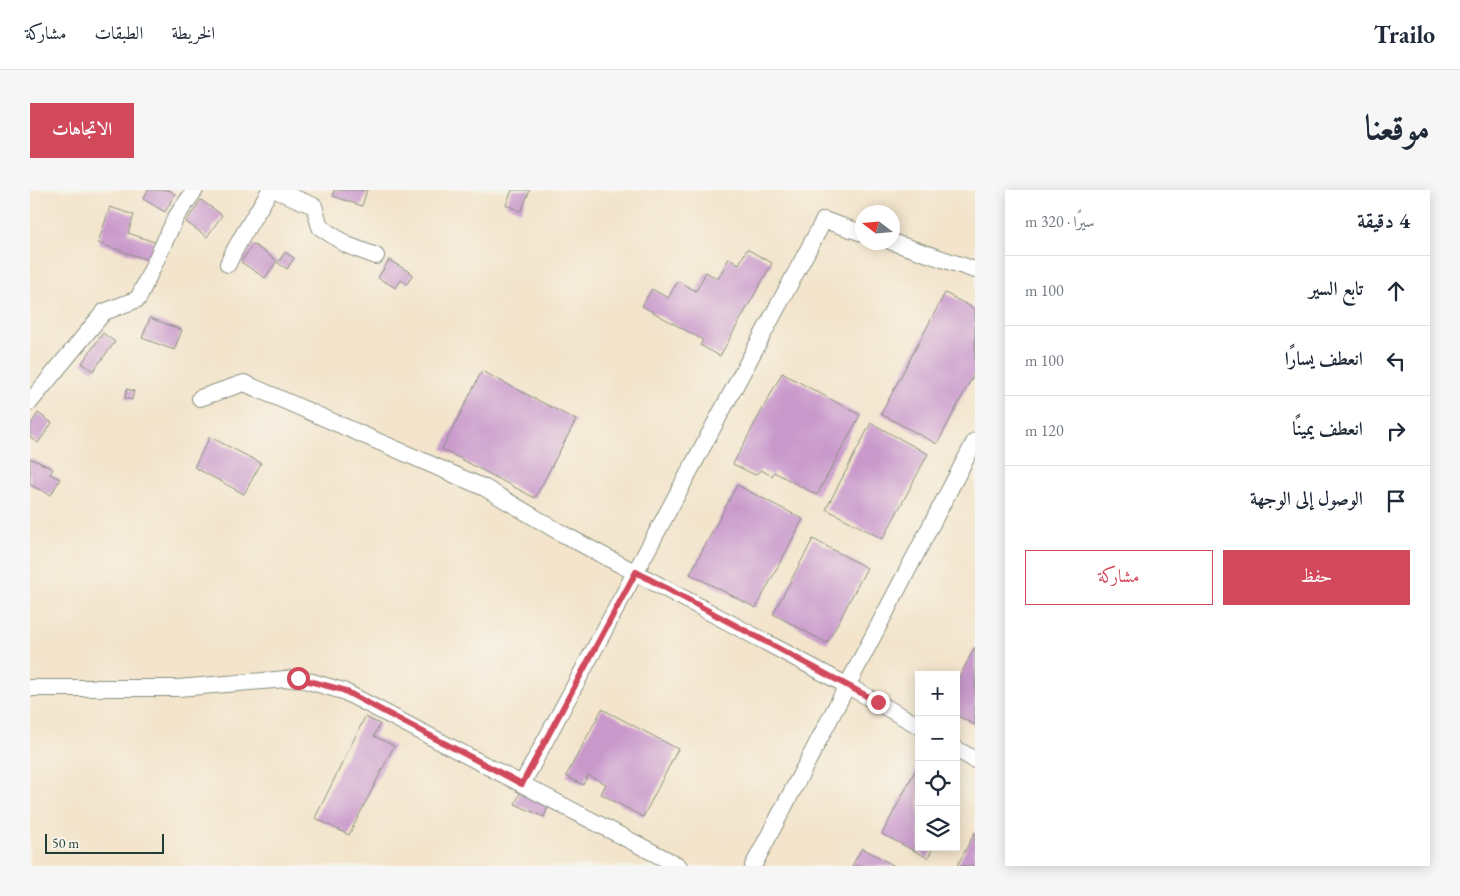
<!DOCTYPE html>
<html lang="ar">
<head>
<meta charset="utf-8">
<style>
	body { margin:0; font-family:"EB Garamond",Amiri,serif; background:#f6f6f7; color:#1f2937; direction:rtl }
	.controls { position:absolute; right:15px; bottom:15px; display:grid; overflow:hidden; border-radius:0px; box-shadow:0 2px 12px #0003 }
	.controls button { width:45px; height:45px; display:grid; place-items:center; padding:0; border:0; border-bottom:1px solid #e0e1e3; background:#fff; color:#1f2937; font:25px sans-serif }
	.compass { position:absolute; left:825px; top:15px; width:45px; height:45px; border-radius:50%; background:#fff; box-shadow:0 2px 12px #0003; rotate:286deg }
	.scale { position:absolute; left:15px; bottom:12px; width:119px; box-sizing:border-box; padding-left:5px; border:2px solid #1f3d34; border-top:0; font-size:14px; line-height:18px; white-space:nowrap; color:#1f3d34; -webkit-text-stroke:4px #f7f3e8; paint-order:stroke }
	.stop { position:absolute; width:15px; height:15px; margin:-11px; border:4px solid #d1495b; border-radius:50%; background:#fff }
	.stop.end { background:#d1495b; border-color:#fff; box-shadow:0 1px 5px #0008 }
	.list { margin:0; padding:0; list-style:none }
	h2 { display:flex; justify-content:space-between; align-items:center; height:65px; margin:0; padding:0 20px; font-size:21px }
	h2 small { font-size:16px; font-weight:400; color:#747a83 }
	.list li { display:grid; grid-template-columns:32px 1fr auto; gap:15px; align-items:center; box-sizing:border-box; height:70px; padding:0 20px; border-top:1px solid #e0e1e3 }
	.list b { display:block; font-size:19px; white-space:nowrap }
	.list em { font-size:16px; font-style:normal; color:#747a83 }
	.actions { display:flex; gap:10px; padding:15px 20px }
	.actions a { flex:1; padding:11px 0; border:1px solid #d1495b; border-radius:0px; text-align:center; font-size:18px; color:#d1495b }
	.actions .main { background:#d1495b; color:#fff }
	.icon { flex:none; width:28px; height:28px; fill:none; stroke:currentColor; stroke-width:2; stroke-linecap:round; stroke-linejoin:round }
	.map { position:relative; flex:none; width:945px; height:676px; overflow:hidden; direction:ltr; border-radius:0px }
	header { display:flex; align-items:center; gap:30px; box-sizing:border-box; height:70px; padding:0 25px; background:#fff; border-bottom:1px solid #e0e1e3 }
	header strong { font-size:24px }
	nav { display:flex; gap:28px; margin-inline-start:auto; font-size:18px }
	.intro { display:flex; align-items:center; justify-content:space-between; box-sizing:border-box; height:120px; padding:0 30px }
	h1 { margin:0; font-size:35px }
	.button { padding:12px 22px; border-radius:0px; background:#d1495b; color:#fff; font-size:18px; font-weight:700 }
	main { display:flex; gap:30px; padding:0 30px }
	aside { flex:1; background:#fff; border-radius:0px; box-shadow:0 2px 12px #0003 }
	.map>svg:first-child { display:block }
	.building { fill:#c999cc }
	.lines { fill:none; stroke-linecap:round; stroke-linejoin:round }
	.minor-casing { stroke:#899080; stroke-width:18 }
	.minor { stroke:#fff; stroke-width:16 }
	.route { stroke:#d1495b; stroke-width:6 }
</style>
</head>
<body>
<header>
<strong>Trailo</strong>
<nav><a>الخريطة</a><a>الطبقات</a><a>مشاركة</a></nav>
</header>
<div class="intro"><h1>موقعنا</h1><a class="button">الاتجاهات</a></div>
<main>
<aside>
<h2>4 دقيقة<small>سيرًا · 320 m</small></h2>
<ul class="list">
<li><svg class="icon" aria-label="ahead" viewBox="0 0 24 24"><path d="M12 20V5M6 11l6-6 6 6"/></svg><div><b>تابع السير</b></div><em>100 m</em></li>
<li><svg class="icon" aria-label="left" viewBox="0 0 24 24"><path d="M17 20v-9H6M10 6l-5 5 5 5"/></svg><div><b>انعطف يسارًا</b></div><em>100 m</em></li>
<li><svg class="icon" aria-label="right" viewBox="0 0 24 24"><path d="M7 20v-9h11M14 6l5 5-5 5"/></svg><div><b>انعطف يمينًا</b></div><em>120 m</em></li>
<li><svg class="icon" aria-label="arrive" viewBox="0 0 24 24"><path d="M6 21V4h12l-3 4 3 4H6"/></svg><div><b>الوصول إلى الوجهة</b></div></li>
</ul>
<div class="actions"><a class="main">حفظ</a><a>مشاركة</a></div>
</aside>
<div class="map">
<svg width="945" height="676" viewBox="0 0 945 676">
	<rect width="100%" height="100%" fill="#f7f3e8"/>
	<filter id="ink" filterUnits="userSpaceOnUse"><feTurbulence type="fractalNoise" baseFrequency=".02" numOctaves="2"/><feDisplacementMap in="SourceGraphic" scale="10" xChannelSelector="R" yChannelSelector="G"/><feConvolveMatrix kernelMatrix="1 2 1 2 8 2 1 2 1" color-interpolation-filters="sRGB"/></filter>
	<filter id="wash" filterUnits="userSpaceOnUse"><feTurbulence type="fractalNoise" baseFrequency=".0096" numOctaves="4" result="noise"/><feDisplacementMap in="SourceGraphic" scale="20" xChannelSelector="R" yChannelSelector="G"/><feGaussianBlur stdDeviation="1.12" result="paint"/><feColorMatrix in="noise" values="0 0 0 0 0 0 0 0 0 0 0 0 0 0 0 0 0 1.4 0 .05"/><feComposite in="paint" operator="in"/></filter>
	<g filter="url(#wash)">
		<rect width="100%" height="100%" fill="#f3e4cb"/>
		<g id="blocks">
			<!-- building -->
			<path class="building" d="M118 0H139L145 4 135 22 113 9Z
				M304 0H337L332 16 303 6Z
				M482 0H500L491 21 476 15Z
				M171 10 192 25 177 47 156 32Z
				M80 17 104 25 98 43 130 54 124 72 68 53Z
				M223 54 247 71 235 88 211 72Z
				M717 59 742 73 690 166 670 155 673 150 612 116 622 99 638 108 648 91 666 101 676 82 688 89 699 68 709 74Z
				M255 62 264 68 257 79 248 73Z
				M359 70 383 84 377 94 371 90 366 98 348 88Z
				M915 103 945 119V182L907 254 851 224Z
				M120 128 152 140 144 160 112 148Z
				M73 143 85 152 63 181 52 173Z
				M452 181 546 230 505 308 412 259Z
				M752 183 830 225 787 305 744 282 742 286 731 280 725 285 703 274Z
				M97 199 104 201 102 210 95 208Z
				M8 223 22 233 8 253 0 247V236Z
				M841 233 898 264 853 349 796 319Z
				M180 247 231 273 214 304 164 277Z
				M0 268 23 279 20 284 30 289 21 305 0 295Z
				M707 295 773 329 726 418 660 384Z
				M783 349 837 378 797 453 743 424Z
				M945 457V535L926 525V493Z
				M572 519 648 559 613 627 571 604 576 594 558 585 553 595 536 586Z
				M335 527 350 534 344 546 364 556 319 645 285 628Z
				M886 579 889 581V657H903L898 668 852 644Z
				M491 601 519 614 514 627 485 614Z
				M945 642V676H927Z
				M832 658 865 676H822Z"/>
		</g>
	</g>
	<g filter="url(#ink)">
		<use href="#blocks" fill-opacity="0" stroke="#899080" stroke-width="1"/>
		<g class="lines">
			<defs>
				<path id="minor" d="M245 0 284 16 290 37 317 55 346 66
					M862 52 945 80
					M198 74C209 48 226 25 240 0
					M170 208 214 193 455 298 531 343 818 496 889 536
					M0 212 74 122 108 109 146 27 165 0
					M0 498H148L268 488 313 501 649 676
					M926 559 945 570
					M492 594 794 30 832 43
					M723 676 945 251"/>
			</defs>
			<!-- minor casing -->
			<use href="#minor" class="minor-casing"/>
			<!-- minor -->
			<use href="#minor" class="minor"/>
		</g>
	</g>
	<g class="lines" filter="url(#ink)">
		<!-- route -->
		<path class="route" d="M268 488 313 500 492 594 606 382 848 512"/>
	</g>
</svg>
<div class="controls">
<button>+</button>
<button>−</button>
<button><svg class="icon" aria-label="locate" viewBox="0 0 24 24"><circle cx="12" cy="12" r="6"/><path d="M12 2v4M12 18v4M2 12h4M18 12h4"/></svg></button>
<button><svg class="icon" aria-label="layers" viewBox="0 0 24 24"><path d="M12 4l9 5-9 5-9-5zM3 14l9 5 9-5"/></svg></button>
</div>
<svg class="compass" viewBox="-18 -18 36 36"><path d="M0-13l5 13h-10z" fill="#e53935"/><path d="M0 13l5-13h-10z" fill="#747a83"/></svg>
<div class="scale">50 m</div>
<div class="stop" style="left:268px;top:488px"></div>
<div class="stop end" style="left:848px;top:512px"></div>
</div>
</main>
</body>
</html>
